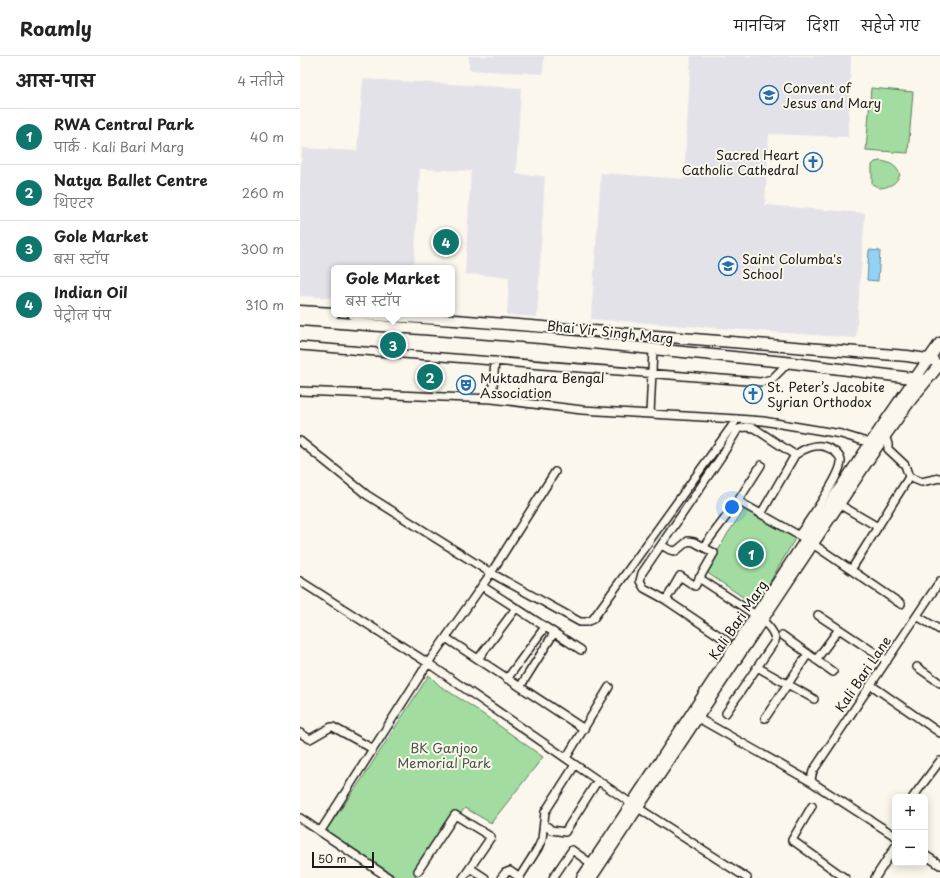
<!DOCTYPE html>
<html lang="hi">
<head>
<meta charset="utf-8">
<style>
	body { margin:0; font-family:"Playpen Sans","Playpen Sans Deva",sans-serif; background:#f6f6f6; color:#222 }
	.controls { position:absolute; right:12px; bottom:12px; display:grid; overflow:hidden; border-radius:6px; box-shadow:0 2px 10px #0003 }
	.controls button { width:36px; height:36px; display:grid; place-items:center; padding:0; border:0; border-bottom:1px solid #e0e0e0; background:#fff; color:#222; font:20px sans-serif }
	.scale { position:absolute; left:12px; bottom:10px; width:62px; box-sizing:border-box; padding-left:4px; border:2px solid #1c1c1c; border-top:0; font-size:11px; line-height:14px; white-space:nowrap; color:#1c1c1c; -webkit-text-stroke:3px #fbf7ec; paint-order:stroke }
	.you { position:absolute; left:432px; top:451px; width:14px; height:14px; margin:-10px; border:3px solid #fff; border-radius:50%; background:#1a73e8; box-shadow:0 0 0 6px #1a73e833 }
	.badge { display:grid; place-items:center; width:26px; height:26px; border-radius:50%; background:#0f766e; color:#fff; font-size:13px; font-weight:700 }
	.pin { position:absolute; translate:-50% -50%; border:2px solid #fff; box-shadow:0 1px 4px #0006 }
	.popup { position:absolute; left:31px; top:209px; width:124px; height:52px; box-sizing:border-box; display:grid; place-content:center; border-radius:6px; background:#fff; filter:drop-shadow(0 1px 3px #0005); font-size:13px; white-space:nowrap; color:#767676 }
	.popup b { font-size:15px; color:#222 }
	.popup::after { content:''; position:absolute; left:50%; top:100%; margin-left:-8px; border:8px solid transparent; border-top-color:#fff }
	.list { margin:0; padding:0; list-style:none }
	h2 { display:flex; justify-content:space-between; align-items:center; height:52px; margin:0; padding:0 16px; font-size:17px }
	h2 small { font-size:13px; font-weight:400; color:#767676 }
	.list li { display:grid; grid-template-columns:26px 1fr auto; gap:12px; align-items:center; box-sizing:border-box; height:56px; padding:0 16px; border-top:1px solid #e0e0e0 }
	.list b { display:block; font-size:15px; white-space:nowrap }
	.list p { margin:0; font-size:13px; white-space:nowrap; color:#767676 }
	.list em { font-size:13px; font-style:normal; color:#767676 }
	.map { position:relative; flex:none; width:640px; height:822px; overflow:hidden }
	header { display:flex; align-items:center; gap:24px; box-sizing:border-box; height:56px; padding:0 20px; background:#fff; border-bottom:1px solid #e0e0e0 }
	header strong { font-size:19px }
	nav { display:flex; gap:22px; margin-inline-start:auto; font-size:14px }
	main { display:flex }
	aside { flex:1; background:#fff }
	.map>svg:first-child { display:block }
	.built { fill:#e4e2e9 }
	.green { fill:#a2dca1; stroke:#5f7c5e }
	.water { fill:#94d2f5; stroke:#64899e }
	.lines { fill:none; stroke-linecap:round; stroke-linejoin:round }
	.street-casing { stroke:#1c1c1c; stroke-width:10 }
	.secondary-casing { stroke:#1c1c1c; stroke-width:13 }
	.street { stroke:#fbf7ec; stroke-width:7 }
	.secondary { stroke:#fbf7ec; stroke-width:10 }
	.labels { text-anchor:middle; stroke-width:4; stroke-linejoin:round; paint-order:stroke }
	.poi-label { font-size:13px; fill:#1c1c1c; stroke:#fbf7ec; text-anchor:start }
	.street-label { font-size:13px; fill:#1c1c1c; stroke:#fbf7ec }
	.park-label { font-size:13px; fill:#445644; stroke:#fbf7ec }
</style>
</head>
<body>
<header>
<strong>Roamly</strong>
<nav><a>मानचित्र</a><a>दिशा</a><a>सहेजे गए</a></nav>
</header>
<main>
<aside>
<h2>आस-पास<small>4 नतीजे</small></h2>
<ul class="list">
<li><span class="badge">1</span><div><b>RWA Central Park</b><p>पार्क · Kali Bari Marg</p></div><em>40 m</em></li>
<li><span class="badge">2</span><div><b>Natya Ballet Centre</b><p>थिएटर</p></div><em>260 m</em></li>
<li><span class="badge">3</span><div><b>Gole Market</b><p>बस स्टॉप</p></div><em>300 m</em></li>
<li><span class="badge">4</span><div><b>Indian Oil</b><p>पेट्रोल पंप</p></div><em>310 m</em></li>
</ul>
</aside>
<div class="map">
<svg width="640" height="822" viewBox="0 0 640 822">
	<rect width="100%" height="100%" fill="#fbf7ec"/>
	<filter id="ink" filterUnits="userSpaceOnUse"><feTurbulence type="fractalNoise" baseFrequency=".025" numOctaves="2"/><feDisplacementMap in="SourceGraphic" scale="8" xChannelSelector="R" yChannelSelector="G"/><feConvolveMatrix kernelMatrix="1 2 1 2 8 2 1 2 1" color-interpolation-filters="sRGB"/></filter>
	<g filter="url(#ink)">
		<!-- built -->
		<path class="built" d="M169 0H244L243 18 169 14Z
			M391 0H551L548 81 469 78 465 149 565 157 556 282 291 263 301 117 384 123Z
			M63 23 221 32 216 118 245 120 237 261 207 259 209 221 165 218 171 115 120 113 114 212H34V242L0 240V129L2 92 57 95Z"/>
		<!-- green -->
		<path class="green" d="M571 32 613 36 608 97 566 94Z
			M580 105C590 106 597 110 600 119 596 128 589 131 580 132L572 128V109L575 106Z
			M448 448 496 481 456 550 406 516 428 477Z
			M129 619 140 630 173 651 243 701 191 767 165 752 144 779 117 822H98L26 774 60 726Z"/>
		<!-- water -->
		<path class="water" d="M569 194 580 195 578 225 567 224Z"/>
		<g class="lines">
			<defs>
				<path id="street" d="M0 290 460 326 472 323 489 306
					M0 335 192 343 282 354 437 363 463 365 541 378 570 387
					M192 343 195 305
					M350 358 353 294
					M0 385 67 439 191 517 280 566H286L293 563 437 363
					M609 421 621 426 640 422
					M438 445 507 484 601 548
					M535 446 578 471
					M461 458 495 399C503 393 516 387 526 391 532 393 540 398 541 405 542 418 508 466 499 479
					M361 489 370 494 376 495 388 485 394 486 414 497 395 530 380 520 366 544
					M404 490 438 445 461 409
					M551 514 609 421 605 409 588 393V388L584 376
					M399 522 457 560C464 566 475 574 475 585L426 657
					M0 525 128 607 332 748 447 822
					M182 530 281 594
					M518 559 587 605
					M617 560 640 574
					M482 579 533 616
					M146 582 284 673
					M427 585 366 544 344 532 340 525 342 517 421 401 438 373 445 371 454 372 495 399
					M178 603 216 552
					M516 604 539 573
					M457 611 514 643
					M617 611 640 627
					M207 623 245 571
					M571 629 640 677
					M220 631 254 577
					M398 662 513 727 595 780
					M465 662 508 598
					M0 677 10 683 31 671H33L73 693
					M266 702 309 631
					M513 727 511 723 513 715 640 525
					M613 741 640 705
					M512 750 492 784 545 822
					M0 762 89 822
					M248 771 251 774 265 776 298 724
					M20 776 128 607 191 517 255 416
					M625 799 640 809
					M170 812 185 822
					M118 815 155 759 191 781 163 822
					M201 822 205 817 210 815 220 822
					M219 822 238 792 242 783 245 756 275 709
					M253 822 272 794 292 808
					M575 822 595 791"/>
				<path id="secondary" d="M0 255 34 257
					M53 258 155 264 607 300 633 304
					M0 264 241 282 485 306 627 324
					M282 822C402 645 516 462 640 287
					M291 822 577 391 610 345 640 308"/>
			</defs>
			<!-- street casing -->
			<use href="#street" class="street-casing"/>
			<!-- secondary casing -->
			<use href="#secondary" class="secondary-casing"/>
			<!-- street -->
			<use href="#street" class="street"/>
			<!-- secondary -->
			<use href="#secondary" class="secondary"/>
		</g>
	</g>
	<!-- icons -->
	<defs>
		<symbol id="school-ring" viewBox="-11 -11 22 22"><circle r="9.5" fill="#fbf7ec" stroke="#1f6fb2" stroke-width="1.5"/><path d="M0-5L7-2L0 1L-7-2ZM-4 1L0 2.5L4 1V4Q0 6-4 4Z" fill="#1f6fb2"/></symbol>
		<symbol id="church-ring" viewBox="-11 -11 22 22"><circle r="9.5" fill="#fbf7ec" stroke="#1f6fb2" stroke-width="1.5"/><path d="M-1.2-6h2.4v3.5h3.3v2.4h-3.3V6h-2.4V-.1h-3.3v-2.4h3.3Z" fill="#1f6fb2"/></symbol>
		<symbol id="theatre-ring" viewBox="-11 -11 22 22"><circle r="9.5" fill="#fbf7ec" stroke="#1f6fb2" stroke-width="1.5"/><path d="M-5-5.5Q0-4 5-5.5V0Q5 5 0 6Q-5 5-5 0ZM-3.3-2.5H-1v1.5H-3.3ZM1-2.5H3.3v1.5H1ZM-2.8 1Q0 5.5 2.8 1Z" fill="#1f6fb2"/></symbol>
	</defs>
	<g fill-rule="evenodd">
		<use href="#school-ring" x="458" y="28" width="22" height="22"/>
		<use href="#church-ring" x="502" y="95" width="22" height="22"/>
		<use href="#school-ring" x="417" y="199" width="22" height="22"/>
		<use href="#theatre-ring" x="155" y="318" width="22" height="22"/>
		<use href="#church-ring" x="442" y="327" width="22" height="22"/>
	</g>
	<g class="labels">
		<!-- poi labels -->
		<g class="poi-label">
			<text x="483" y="37">Convent of<tspan x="483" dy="15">Jesus and Mary</tspan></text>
			<text x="499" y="104" text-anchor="end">Sacred Heart<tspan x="499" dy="15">Catholic Cathedral</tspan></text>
			<text x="442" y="208">Saint Columba's<tspan x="442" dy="15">School</tspan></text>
			<text x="180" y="327">Muktadhara Bengal<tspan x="180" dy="15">Association</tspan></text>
			<text x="467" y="336">St. Peter’s Jacobite<tspan x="467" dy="15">Syrian Orthodox</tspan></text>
		</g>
		<!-- street labels -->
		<g class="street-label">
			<text transform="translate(310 276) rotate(6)" y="5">Bhai Vir Singh Marg</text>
			<text transform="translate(438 564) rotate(-56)" y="5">Kali Bari Marg</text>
			<text transform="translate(563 618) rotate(-56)" y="5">Kali Bari Lane</text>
		</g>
		<!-- park labels -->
		<g class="park-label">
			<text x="144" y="697">BK Ganjoo<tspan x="144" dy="15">Memorial Park</tspan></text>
		</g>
	</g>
</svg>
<div class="controls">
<button>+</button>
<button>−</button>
</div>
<div class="scale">50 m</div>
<div class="you"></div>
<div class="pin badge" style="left:451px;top:498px">1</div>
<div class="pin badge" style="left:130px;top:321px">2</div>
<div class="pin badge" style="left:93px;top:289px">3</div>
<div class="popup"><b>Gole Market</b>बस स्टॉप</div>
<div class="pin badge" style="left:146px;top:186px">4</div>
</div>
</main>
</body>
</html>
